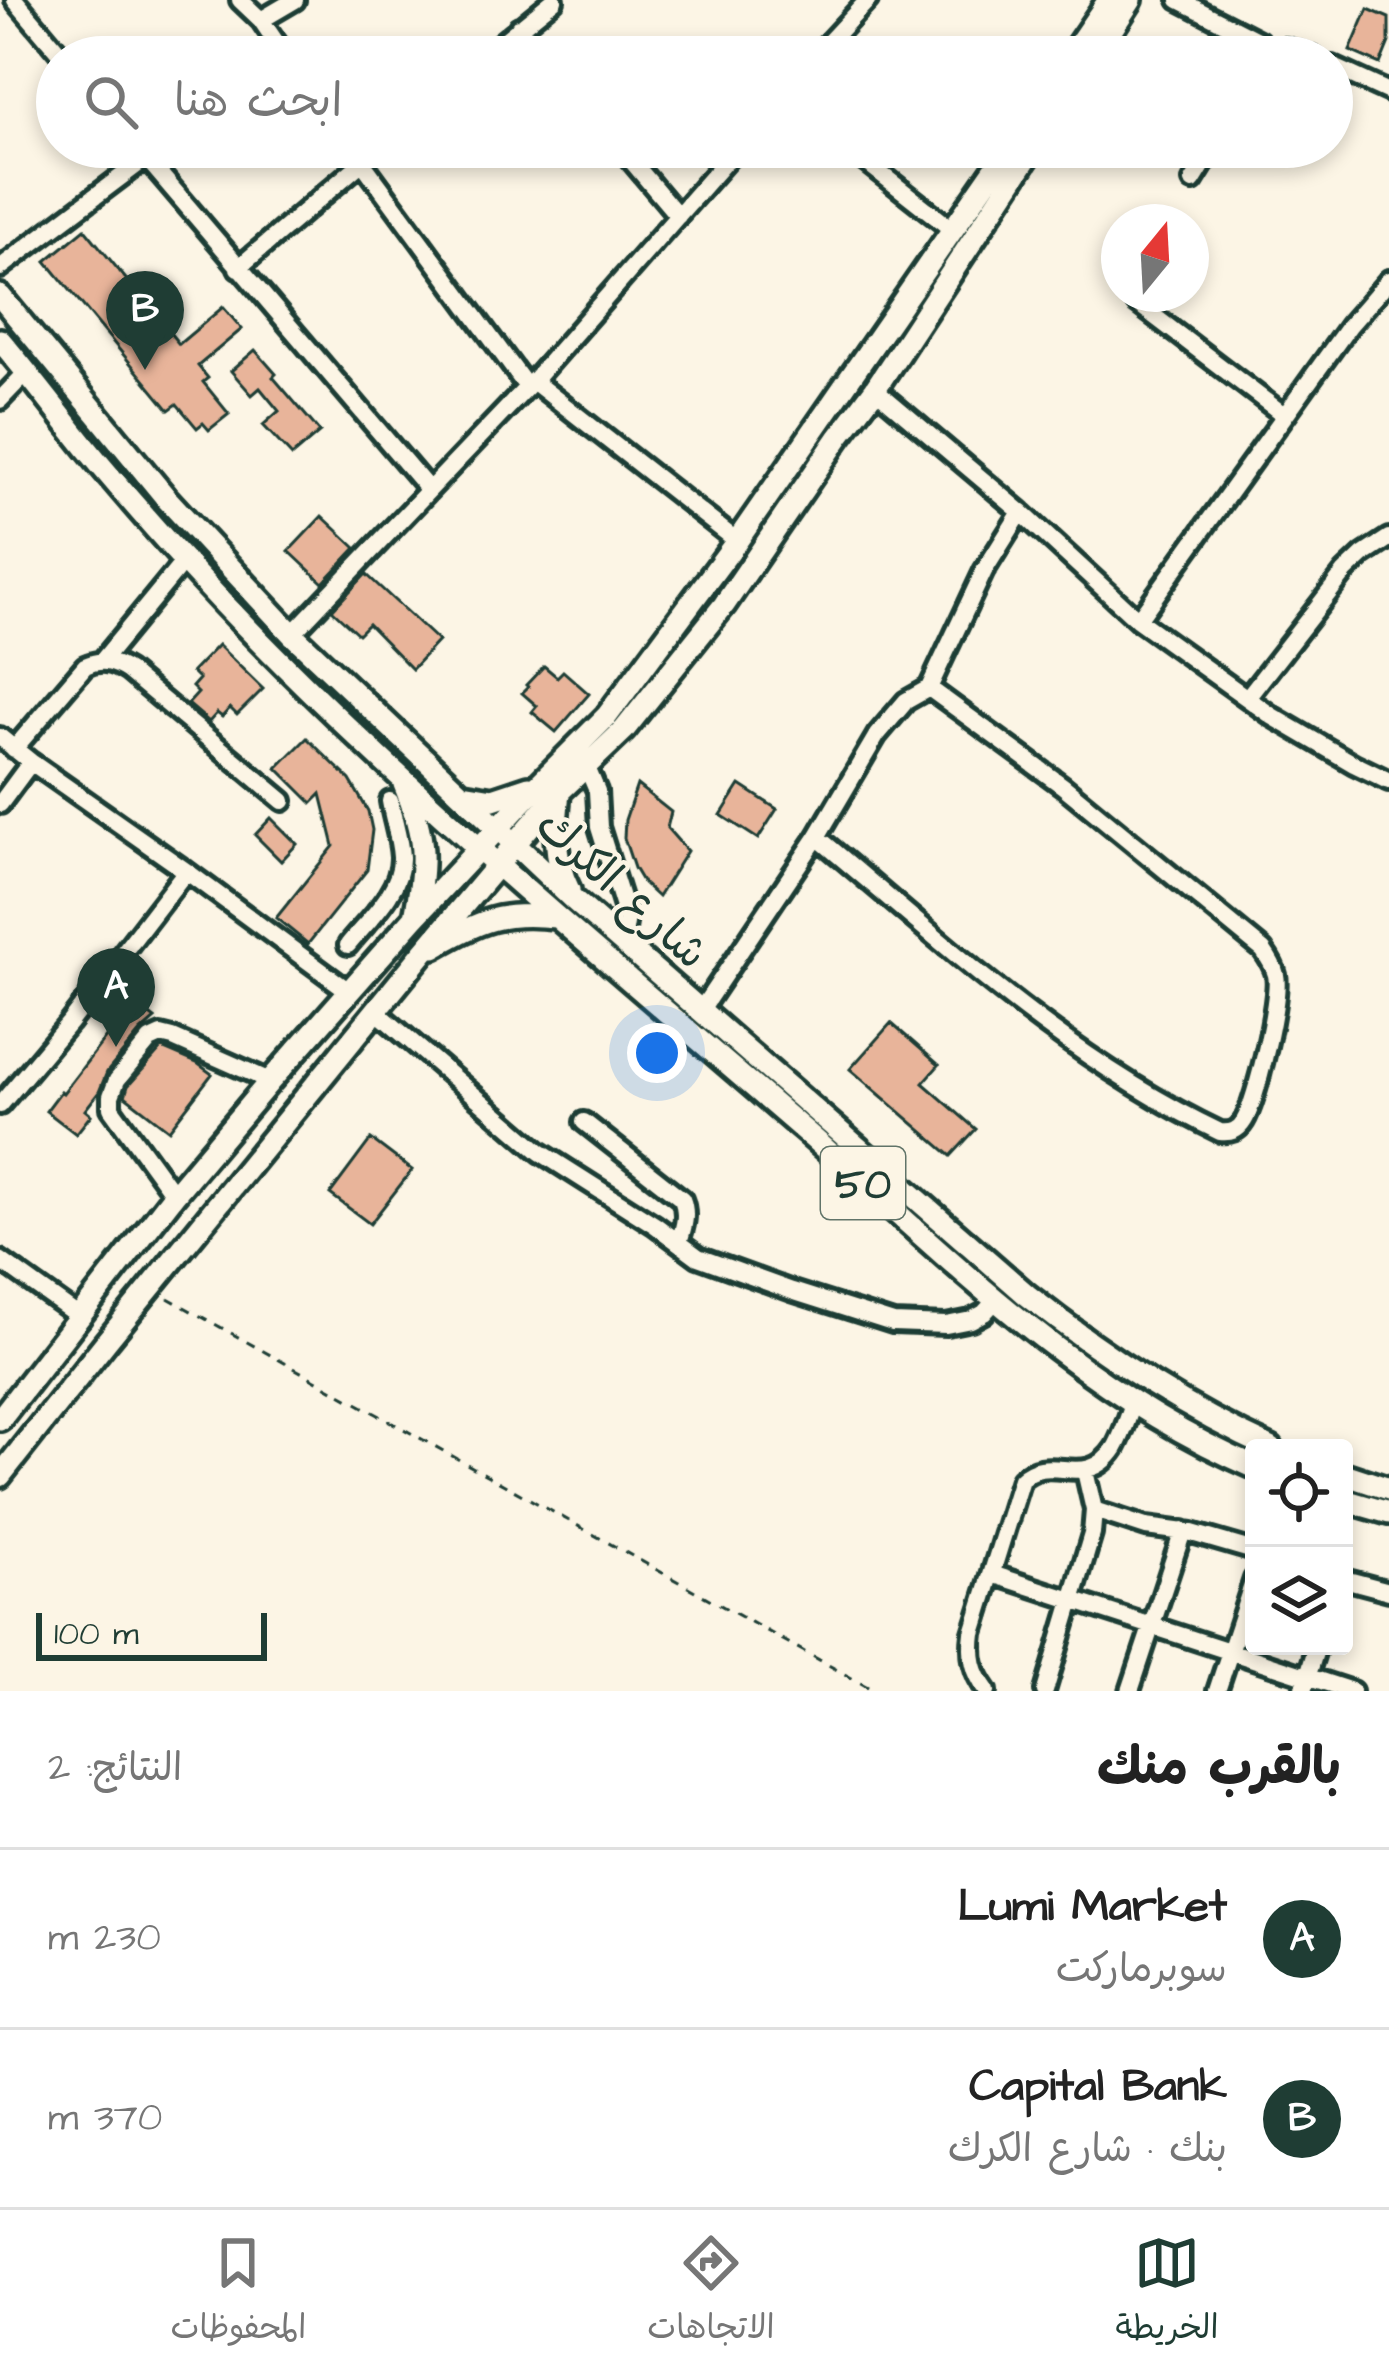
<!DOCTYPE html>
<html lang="ar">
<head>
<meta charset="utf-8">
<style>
	body { margin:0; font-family:"Architects Daughter","Playpen Sans Arabic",sans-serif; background:#f2f2f2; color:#222; direction:rtl }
	.controls { position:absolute; right:36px; bottom:36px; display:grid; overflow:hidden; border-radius:12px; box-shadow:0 6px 18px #0003 }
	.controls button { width:108px; height:108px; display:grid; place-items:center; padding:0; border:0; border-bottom:3px solid #e0e0e0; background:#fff; color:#222; font:60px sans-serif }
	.compass { position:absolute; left:1101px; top:204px; width:108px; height:108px; border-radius:50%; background:#fff; box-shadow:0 6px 18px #0003; rotate:18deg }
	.scale { position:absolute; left:36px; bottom:30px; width:231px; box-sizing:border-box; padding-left:12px; border:6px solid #1f3d34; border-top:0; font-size:33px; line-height:42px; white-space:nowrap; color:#1f3d34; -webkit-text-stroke:9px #fcf5e5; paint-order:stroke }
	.you { position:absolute; left:657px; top:1053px; width:42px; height:42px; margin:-30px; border:9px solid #fff; border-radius:50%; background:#1a73e8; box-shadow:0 0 0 18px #1a73e833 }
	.badge { display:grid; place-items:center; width:78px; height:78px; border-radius:50%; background:#1f3d34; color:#fff; font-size:39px; font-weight:700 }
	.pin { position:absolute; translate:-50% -99px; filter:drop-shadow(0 3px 6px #0008) }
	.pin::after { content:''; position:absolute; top:63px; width:42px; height:36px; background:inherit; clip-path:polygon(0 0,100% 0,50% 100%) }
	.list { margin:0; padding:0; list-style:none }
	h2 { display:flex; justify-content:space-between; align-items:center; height:156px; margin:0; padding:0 48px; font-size:51px }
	h2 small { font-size:39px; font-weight:400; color:#767676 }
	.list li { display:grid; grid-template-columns:78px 1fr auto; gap:36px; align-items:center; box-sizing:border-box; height:180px; padding:0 48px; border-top:3px solid #e0e0e0 }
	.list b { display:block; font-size:45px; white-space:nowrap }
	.list p { margin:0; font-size:39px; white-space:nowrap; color:#767676 }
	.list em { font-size:39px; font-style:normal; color:#767676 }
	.icon { flex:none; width:66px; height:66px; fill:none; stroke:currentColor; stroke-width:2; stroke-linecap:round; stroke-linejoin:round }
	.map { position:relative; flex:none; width:1389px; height:1691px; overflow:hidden; direction:ltr }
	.search { position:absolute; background:#fff; box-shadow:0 6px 18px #0003; left:36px; right:36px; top:36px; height:132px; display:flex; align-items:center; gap:30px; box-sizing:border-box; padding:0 42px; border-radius:66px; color:#767676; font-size:45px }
	.sheet { height:516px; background:#fff }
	nav { display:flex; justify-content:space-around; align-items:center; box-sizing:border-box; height:168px; border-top:3px solid #e0e0e0; background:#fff; font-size:33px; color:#767676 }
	nav a { display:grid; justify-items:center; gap:6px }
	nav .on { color:#1f3d34 }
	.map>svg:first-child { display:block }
	.building { fill:#e8b49a; stroke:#1f3d34; stroke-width:3 }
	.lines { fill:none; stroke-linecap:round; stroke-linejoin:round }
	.minor-casing { stroke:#1f3d34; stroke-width:26 }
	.major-casing { stroke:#1f3d34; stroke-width:30 }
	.path { stroke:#1f3d34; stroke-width:3; stroke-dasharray:9 9; stroke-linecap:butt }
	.minor { stroke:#fcf5e5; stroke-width:16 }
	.major { stroke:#fcf5e5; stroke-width:21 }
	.labels { text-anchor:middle; stroke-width:9; stroke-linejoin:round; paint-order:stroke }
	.shield { fill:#fcf5e5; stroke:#617469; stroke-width:3 }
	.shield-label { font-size:42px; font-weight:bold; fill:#1f3d34 }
	.street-label { font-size:45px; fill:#1f3d34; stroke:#fcf5e5 }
</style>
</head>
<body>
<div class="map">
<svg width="1389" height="1691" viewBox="0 0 1389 1691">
	<rect width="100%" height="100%" fill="#fcf5e5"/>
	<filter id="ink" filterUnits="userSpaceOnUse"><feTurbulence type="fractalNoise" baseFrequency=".00833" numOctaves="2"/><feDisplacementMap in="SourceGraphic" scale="24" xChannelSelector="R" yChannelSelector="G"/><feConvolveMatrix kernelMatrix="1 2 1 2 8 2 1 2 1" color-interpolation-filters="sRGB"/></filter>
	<g filter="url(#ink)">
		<!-- building -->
		<path class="building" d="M1368 9 1389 18V42L1380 64 1350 51Z
			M85 229 179 344 223 307 242 329 198 366 208 378 203 382 229 414 209 430 203 423 197 428 177 404 169 410 46 261Z
			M255 350 276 374 273 377 320 432 292 456 263 425 279 411 260 388 252 395 231 371Z
			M322 516 356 548 323 583 289 551Z
			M366 574 438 641 412 669 368 624 358 634 332 610Z
			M218 645 263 689 237 715 230 708 222 717 217 713 209 722 188 704 198 693 192 687 199 679 192 672Z
			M544 666 557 677 563 671 589 694 556 732 532 712 537 706 522 693 528 687 526 685Z
			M307 738 350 780 368 811 372 830 367 870 308 944 276 918 334 846 321 794 312 803 277 768Z
			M637 785 671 812 667 828 687 851 658 897 643 883 634 868 624 838 625 820Z
			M740 785 777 809 758 839 721 815Z
			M271 818 297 844 281 861 255 835Z
			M133 1002 155 1019 140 1032 107 1072 99 1092 85 1110 91 1115 76 1134 46 1111 61 1091 63 1093Z
			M891 1023 939 1065 923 1083 976 1129 951 1156 850 1069Z
			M162 1048 197 1063 212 1074 169 1130 125 1096 128 1086Z
			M371 1139 412 1170 370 1224 330 1194Z"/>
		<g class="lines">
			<defs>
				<path id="minor" d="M15 0 63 57
					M240 0 261 20 286 57
					M1179 0 1259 41 1265 57
					M261 20 295 0
					M519 27 544 57
					M1263 48H1286L1313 57
					M484 57 554 0
					M815 57 868 0
					M1332 66 1389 92
					M137 147 429 490
					M351 147 527 387
					M620 147 678 216
					M847 147 954 231
					M1193 181 1214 147
					M0 268 146 158
					M238 268 380 147
					M1137 303 1284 415
					M533 381 737 541
					M875 389 1021 512 1138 620 1272 716 1354 764 1389 781
					M0 400 26 373
					M1138 620 1349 326 1389 280
					M292 634 533 381 738 147
					M102 661 184 561
					M1247 698 1345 572 1363 555 1389 538
					M0 737 31 762 186 871 350 992
					M14 749 85 666C101 658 114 662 128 671L283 801
					M586 765 597 791 599 827 627 917 623 941
					M0 804 31 762
					M817 837C945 944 1068 1060 1220 1132 1231 1133 1238 1131 1244 1121 1256 1102 1281 996 1276 975 1274 966 1268 957 1263 950L1063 786 929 688
					M348 945C367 921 402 891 401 857 400 839 393 819 390 801
					M700 1011 817 837 877 735 906 701 929 688 984 571 1021 512
					M377 1012 540 1152 655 1225 698 1257 792 1291 893 1323 946 1325 971 1320 984 1313 996 1300
					M0 1105 69 1023 186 871
					M584 1122 682 1199C688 1214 684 1227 679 1242
					M174 1195 111 1108V1096L117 1080 150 1040 161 1035 173 1038 270 1081
					M0 1260 81 1318
					M1094 1510 1146 1527 1192 1533 1254 1551
					M992 1574 1352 1691
					M1344 1579 1389 1591
					M987 1691C973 1672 970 1656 973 1633L1021 1479C1050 1451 1086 1492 1115 1448 1123 1434 1128 1418 1133 1403
					M1045 1691 1092 1534 1094 1510 1085 1471
					M1130 1691 1183 1531
					M1217 1691 1254 1579
					M1303 1691 1317 1646"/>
				<path id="major" d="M1070 57 1109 0
					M1094 57 1131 0
					M0 296 167 499 292 634 575 901 1027 1295C1103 1355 1182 1408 1271 1448
					M0 340C35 381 67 425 102 467 151 525 201 581 254 635 427 812 619 970 806 1132 947 1255 1079 1392 1254 1467
					M404 784C426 837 426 861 415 917
					M559 792C555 826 553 859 569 890
					M463 794 493 799 529 787
					M434 947C482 920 501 911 556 917
					M0 1419 174 1195 270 1081 415 917 541 782 607 716 737 541 1010 147
					M1344 1474 1389 1489
					M0 1476 106 1342 423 953 559 792 624 730 724 605 839 437 875 389 1034 147
					M1344 1500 1389 1513"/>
			</defs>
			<!-- minor casing -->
			<use href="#minor" class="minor-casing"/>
			<!-- major casing -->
			<use href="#major" class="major-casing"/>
			<!-- path -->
			<path class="path" d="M168 1298 875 1691"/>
			<!-- minor -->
			<use href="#minor" class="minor"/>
			<!-- major -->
			<use href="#major" class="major"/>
		</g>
	</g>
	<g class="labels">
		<!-- shield labels -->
		<rect class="shield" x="821" y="1147" width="84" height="72" rx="9"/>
		<g class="shield-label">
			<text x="863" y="1198">50</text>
		</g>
		<!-- street labels -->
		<g class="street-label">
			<text transform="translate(623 888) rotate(42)" y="16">شارع الكرك</text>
		</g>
	</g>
</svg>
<div class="controls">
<button><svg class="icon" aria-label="locate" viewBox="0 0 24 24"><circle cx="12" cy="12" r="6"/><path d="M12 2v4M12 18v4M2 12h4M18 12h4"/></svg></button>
<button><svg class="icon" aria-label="layers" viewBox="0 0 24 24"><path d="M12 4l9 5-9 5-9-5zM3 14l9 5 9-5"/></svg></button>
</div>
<svg class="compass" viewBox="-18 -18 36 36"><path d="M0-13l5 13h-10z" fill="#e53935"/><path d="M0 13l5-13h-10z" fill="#767676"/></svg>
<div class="scale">100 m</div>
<div class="you"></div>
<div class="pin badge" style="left:116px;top:1047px">A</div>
<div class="pin badge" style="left:145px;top:370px">B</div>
<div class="search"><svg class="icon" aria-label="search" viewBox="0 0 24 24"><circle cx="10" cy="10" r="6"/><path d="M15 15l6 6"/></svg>ابحث هنا</div>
</div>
<section class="sheet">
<h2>بالقرب منك<small>النتائج: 2</small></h2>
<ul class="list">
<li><span class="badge">A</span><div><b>Lumi Market</b><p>سوبرماركت</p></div><em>230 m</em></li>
<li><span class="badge">B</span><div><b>Capital Bank</b><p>بنك · شارع الكرك</p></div><em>370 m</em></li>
</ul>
</section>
<nav>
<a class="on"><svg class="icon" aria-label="map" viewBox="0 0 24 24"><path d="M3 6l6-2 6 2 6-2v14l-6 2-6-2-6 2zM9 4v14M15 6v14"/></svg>الخريطة</a>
<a><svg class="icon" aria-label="directions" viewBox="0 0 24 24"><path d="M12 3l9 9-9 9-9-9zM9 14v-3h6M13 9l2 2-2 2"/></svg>الاتجاهات</a>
<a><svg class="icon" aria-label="saved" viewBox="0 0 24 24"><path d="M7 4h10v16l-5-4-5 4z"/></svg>المحفوظات</a>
</nav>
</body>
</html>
